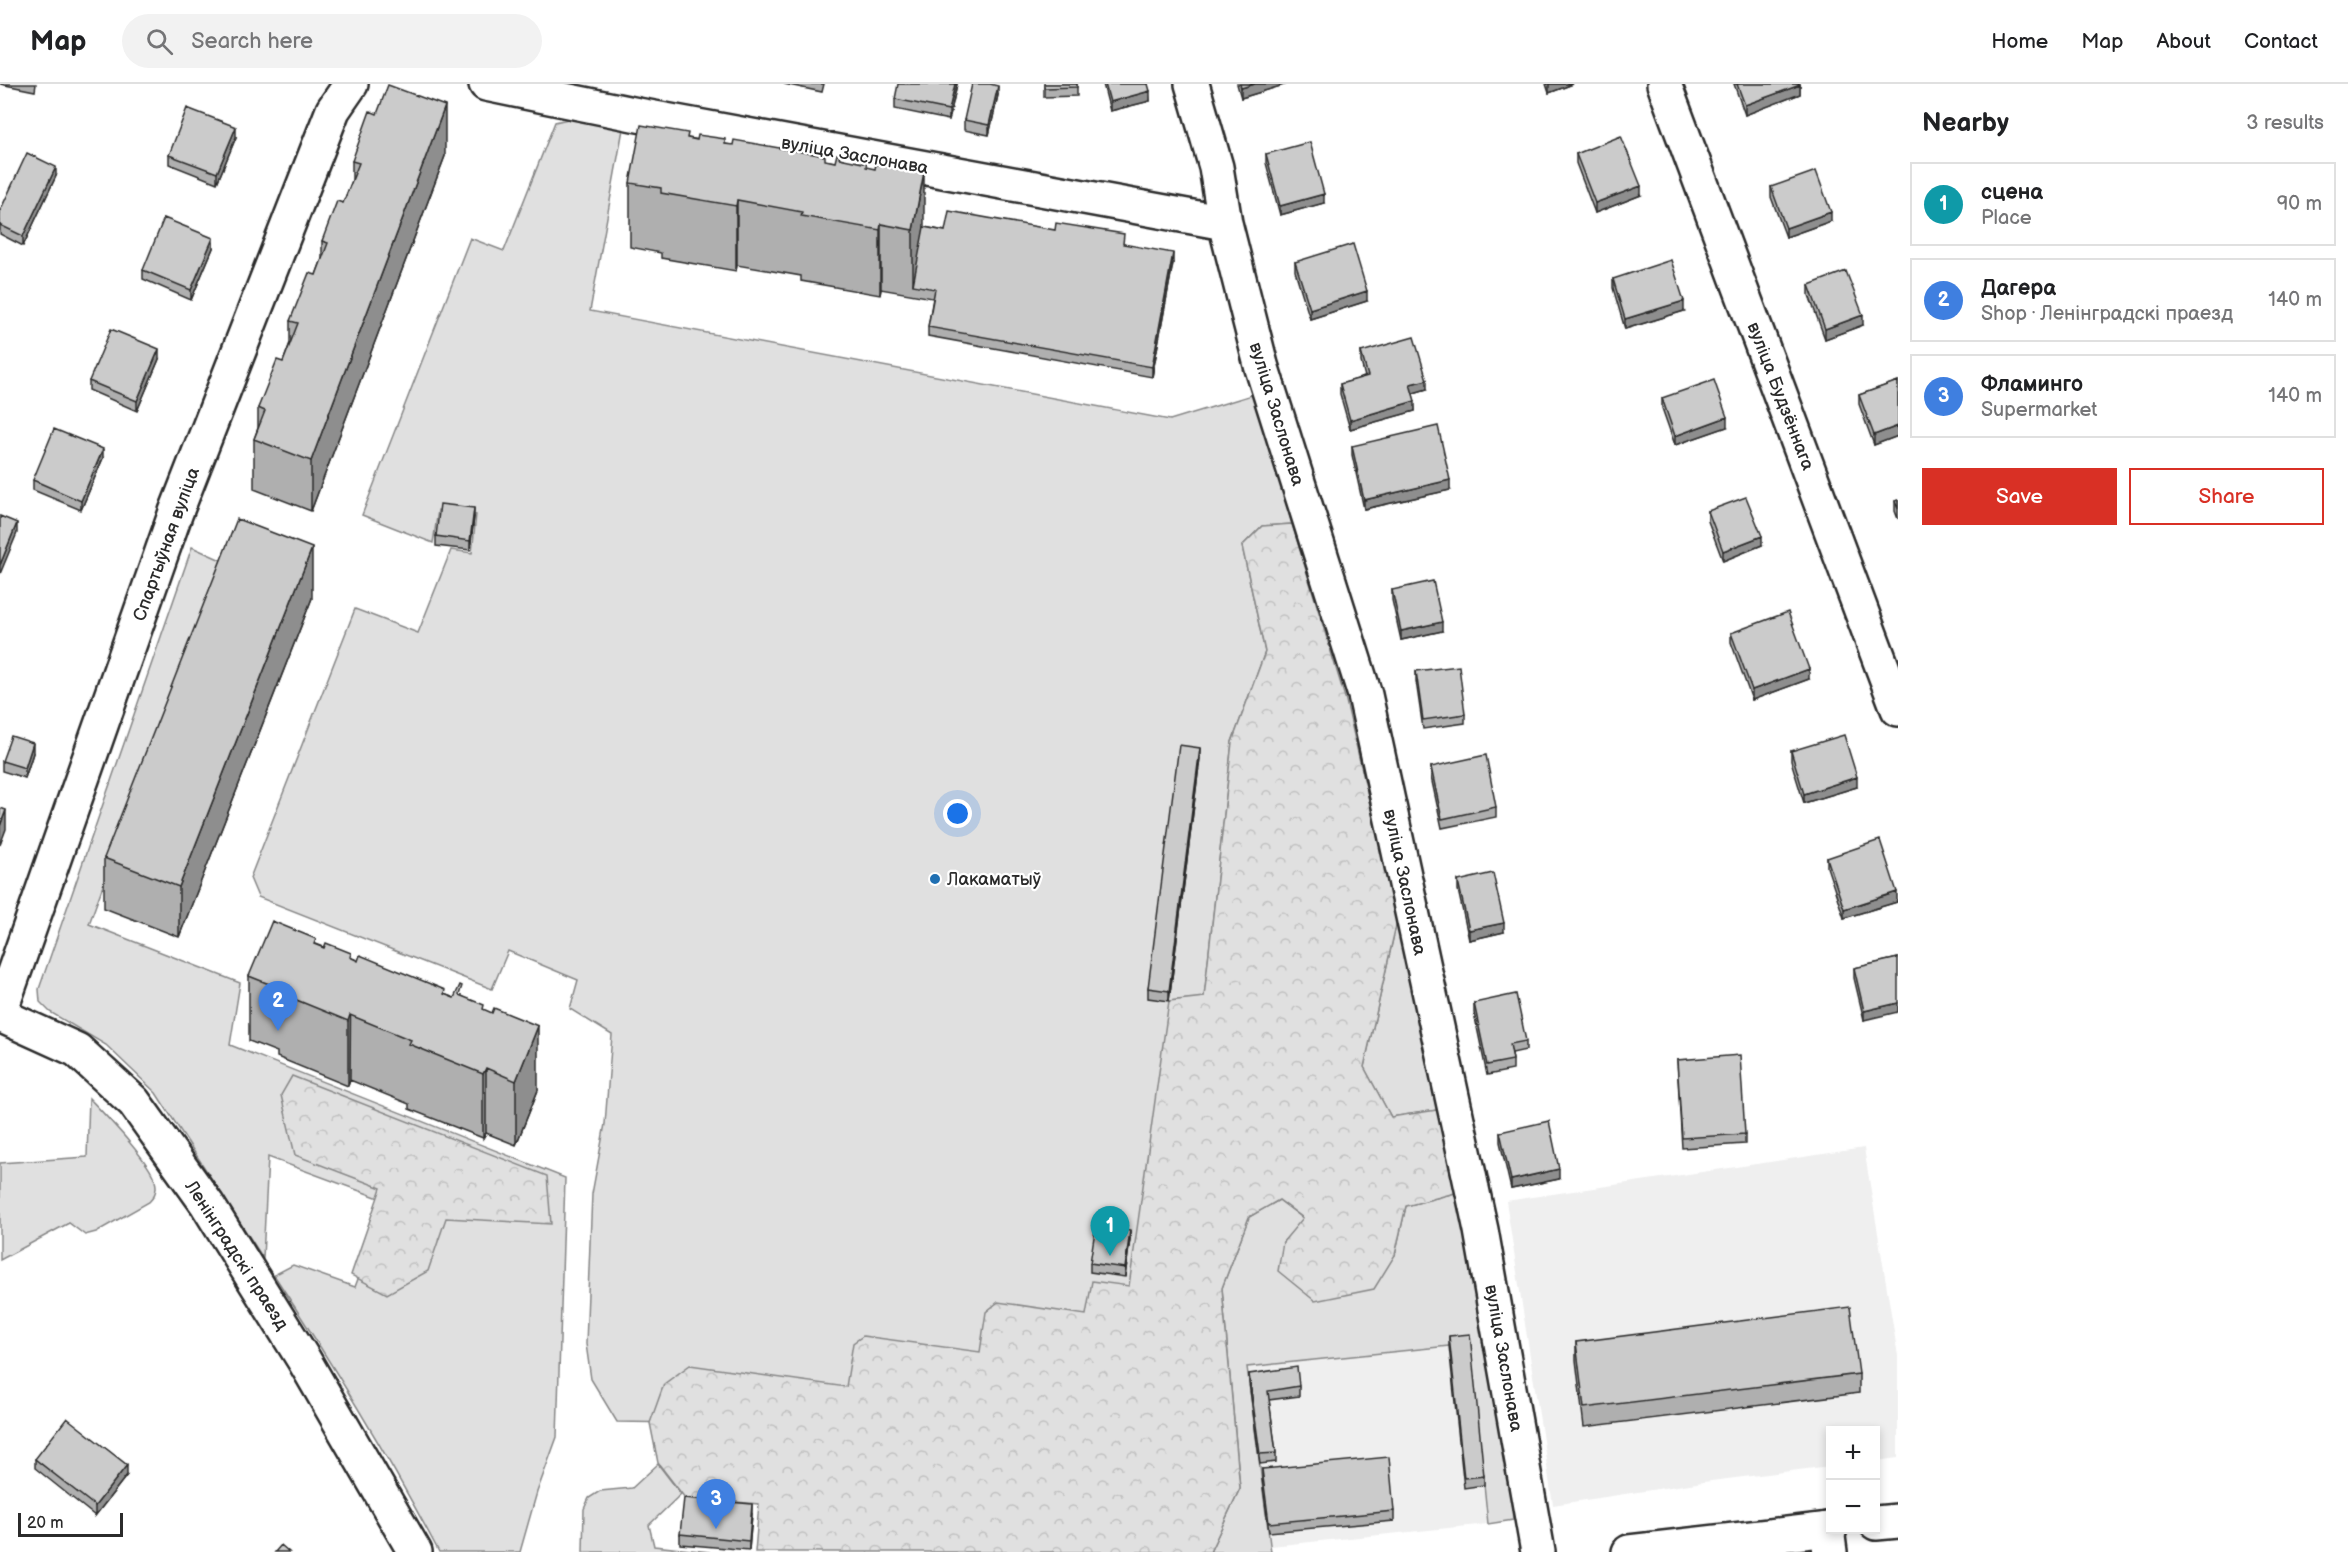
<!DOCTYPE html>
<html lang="en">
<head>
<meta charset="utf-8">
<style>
	body { margin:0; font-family:"Balsamiq Sans",sans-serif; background:#f2f2f2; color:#202124 }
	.controls { position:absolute; right:18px; bottom:18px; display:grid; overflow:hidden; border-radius:0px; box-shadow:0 3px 9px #0003 }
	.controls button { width:54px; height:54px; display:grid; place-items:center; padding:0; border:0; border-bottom:2px solid #e0e0e0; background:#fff; color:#202124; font:30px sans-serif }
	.scale { position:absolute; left:18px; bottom:15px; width:105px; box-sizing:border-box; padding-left:6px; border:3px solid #2b2b2b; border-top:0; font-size:16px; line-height:21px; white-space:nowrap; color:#2b2b2b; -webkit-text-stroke:4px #fff; paint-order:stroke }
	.you { position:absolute; left:958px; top:730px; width:21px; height:21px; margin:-15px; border:4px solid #fff; border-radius:50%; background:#1a73e8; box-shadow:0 0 0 9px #1a73e833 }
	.badge { display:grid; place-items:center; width:39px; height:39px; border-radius:50%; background:#d93025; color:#fff; font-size:20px; font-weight:700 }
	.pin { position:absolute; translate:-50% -50px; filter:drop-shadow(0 2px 3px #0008) }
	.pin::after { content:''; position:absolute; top:32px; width:21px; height:18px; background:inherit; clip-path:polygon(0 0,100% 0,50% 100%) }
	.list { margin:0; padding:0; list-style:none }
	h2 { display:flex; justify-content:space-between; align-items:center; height:78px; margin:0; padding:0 24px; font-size:26px }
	h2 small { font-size:20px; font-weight:400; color:#757577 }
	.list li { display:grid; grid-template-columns:39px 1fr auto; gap:18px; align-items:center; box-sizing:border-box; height:84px; margin:0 12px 12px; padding:0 12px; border:2px solid #e0e0e0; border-radius:0px }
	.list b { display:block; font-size:22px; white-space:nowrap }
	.list p { margin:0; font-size:20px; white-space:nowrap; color:#757577 }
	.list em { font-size:20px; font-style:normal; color:#757577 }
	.actions { display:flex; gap:12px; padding:18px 24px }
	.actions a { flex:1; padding:14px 0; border:2px solid #d93025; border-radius:0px; text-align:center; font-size:21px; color:#d93025 }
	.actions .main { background:#d93025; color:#fff }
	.icon { flex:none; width:33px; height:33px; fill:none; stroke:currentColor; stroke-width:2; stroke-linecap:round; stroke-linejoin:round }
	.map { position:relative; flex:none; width:1898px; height:1468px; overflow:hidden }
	header { display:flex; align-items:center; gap:36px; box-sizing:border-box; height:84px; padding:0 30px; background:#fff; border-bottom:2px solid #e0e0e0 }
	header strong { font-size:28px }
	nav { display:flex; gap:33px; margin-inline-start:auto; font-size:21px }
	.search { width:420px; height:54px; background:#f2f2f2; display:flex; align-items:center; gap:15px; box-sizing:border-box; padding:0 21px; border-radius:33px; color:#757577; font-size:22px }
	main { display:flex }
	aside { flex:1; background:#fff }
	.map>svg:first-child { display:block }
	.built { fill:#efefef }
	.green { fill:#e0e0e0; stroke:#868686; stroke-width:1.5 }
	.forest { fill:url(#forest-crowns); stroke:#868686; stroke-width:1.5 }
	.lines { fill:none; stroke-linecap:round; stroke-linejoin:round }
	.street-casing { stroke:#2b2b2b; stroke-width:38 }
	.secondary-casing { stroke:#2b2b2b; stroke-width:38 }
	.street { stroke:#fff; stroke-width:33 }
	.secondary { stroke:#fff; stroke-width:33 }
	.wall { fill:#afafaf; stroke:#2b2b2b; stroke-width:1.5 }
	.shaded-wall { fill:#8e8e8e; stroke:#2b2b2b; stroke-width:1.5 }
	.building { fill:#cbcbcb; stroke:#2b2b2b; stroke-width:1.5 }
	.poi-dot { fill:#1f6fb2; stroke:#fff; stroke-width:2 }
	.labels { text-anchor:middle; stroke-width:4.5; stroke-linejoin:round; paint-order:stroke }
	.street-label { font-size:18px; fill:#2b2b2b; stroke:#fff }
	.poi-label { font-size:18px; fill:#2b2b2b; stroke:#fff; text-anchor:start }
</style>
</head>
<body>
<header>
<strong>Map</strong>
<div class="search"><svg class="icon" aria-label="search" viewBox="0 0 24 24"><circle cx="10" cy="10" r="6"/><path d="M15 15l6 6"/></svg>Search here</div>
<nav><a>Home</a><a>Map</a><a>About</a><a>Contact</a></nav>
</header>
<main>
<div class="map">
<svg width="1898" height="1468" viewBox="0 0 1898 1468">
	<defs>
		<pattern id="forest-crowns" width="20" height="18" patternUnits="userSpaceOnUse" patternTransform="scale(1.5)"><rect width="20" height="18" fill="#e0e0e0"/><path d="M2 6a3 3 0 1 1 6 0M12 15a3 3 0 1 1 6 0" fill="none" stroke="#c0c0c0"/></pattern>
	</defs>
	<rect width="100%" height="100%" fill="#fff"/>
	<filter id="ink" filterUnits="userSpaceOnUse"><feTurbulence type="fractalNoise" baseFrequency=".0167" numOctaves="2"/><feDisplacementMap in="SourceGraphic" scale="12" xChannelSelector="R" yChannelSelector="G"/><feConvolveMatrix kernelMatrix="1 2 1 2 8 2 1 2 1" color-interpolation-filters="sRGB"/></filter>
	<g filter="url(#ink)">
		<!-- built -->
		<path class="built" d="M1864 1064 1898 1272V1374L1876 1377V1346H1830V1382L1703 1398 1553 1421 1506 1117Z
			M1470 1260 1488 1440 1271 1462 1247 1283Z"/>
		<!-- green -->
		<path class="green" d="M572 34 623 45 590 227 1170 336 1255 310 1292 440 1262 442 1242 462 1265 568 1232 658 1204 914 1170 917 1113 1345 617 1338 591 1295 586 1260 592 1110 605 1040 612 951 570 925 578 896 508 867 492 905 258 813 250 794 355 525 418 549 451 466 472 469 476 431 438 426 433 459 362 431 470 154 504 167 555 38Z
			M192 463 221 476 89 840 240 899 230 961 565 1094 557 1353 537 1408 520 1468H439C389 1373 333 1281 274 1191L293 1181 355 1203 387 1117 268 1073 263 1174 156 1009 106 961 50 928 40 918 39 905Z
			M1397 837 1437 1026 1391 1033 1364 983Z
			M89 1014C105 1031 150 1077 155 1097 158 1106 155 1112 149 1118L96 1148 85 1151 69 1139 0 1176V1079L87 1073Z
			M1455 1109C1478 1217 1504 1326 1513 1436L1488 1440 1470 1260 1449 1262 1247 1283 1271 1468H1210L1240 1404 1222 1204 1249 1133 1279 1116 1304 1135 1283 1158 1395 1171 1406 1122Z
			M658 1380 681 1410 649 1441 654 1462 710 1468H583L584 1425 589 1414 600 1407 632 1404Z"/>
		<!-- forest -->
		<path class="forest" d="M1292 440 1346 617 1397 837 1364 983 1391 1033 1437 1026 1455 1109 1406 1122 1395 1171 1374 1205 1315 1217 1278 1187 1283 1158 1303 1134 1279 1116 1249 1133 1222 1204 1240 1404 1210 1468H755L759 1420 685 1414 658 1379 650 1339 664 1300 690 1281 846 1303 853 1259 863 1252 980 1268 986 1228 998 1218 1086 1231 1092 1197 1129 1202 1169 917 1204 913 1232 658 1265 568 1242 462 1262 442Z
			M292 992 547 1092 551 1140 446 1134 428 1187 387 1210 351 1191 381 1104 295 1071 281 1011Z"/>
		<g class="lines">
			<defs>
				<path id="street" d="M486 0 638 31 1225 139
					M1192 0 1216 83 1225 139 1261 281 1365 611 1481 1146 1538 1468
					M0 928 176 428 333 26 351 0
					M1827 1445 1830 1468"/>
				<path id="secondary" d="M1664 0 1898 625
					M0 931 77 966 134 1018 207 1120 251 1191 304 1276 415 1468
					M1876 1439 1898 1437
					M1629 1468 1830 1445"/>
			</defs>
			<!-- street casing -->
			<use href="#street" class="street-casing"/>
			<!-- secondary casing -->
			<use href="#secondary" class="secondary-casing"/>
			<!-- street -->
			<use href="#street" class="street"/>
			<!-- secondary -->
			<use href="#secondary" class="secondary"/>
		</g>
		<!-- wall -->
		<path class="wall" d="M0 0H36L35 7Z
			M784 0H824L822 8Z
			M957 0 949 36 895 25V15Z
			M1044 0H1077V12L1044 13Z
			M1103 0H1148L1150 17 1110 27Z
			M1237 0H1287L1241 14Z
			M1546 0H1573L1549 9Z
			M1734 0H1800V10L1745 31Z
			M998 11 989 51 964 46V36Z
			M236 53 217 99 169 80V71Z
			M688 54 835 78 840 74 867 84 924 143 945 147 1124 160 1173 179 1152 293 928 252V243L933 214 881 205 880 211 801 197V192L737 181 736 187 661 174V169L630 163V99Z
			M1266 70 1324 119 1280 131 1266 79Z
			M1576 70 1641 111 1595 129 1576 79Z
			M445 72 311 427 254 405V355L258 344V324L283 278 290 259V237L316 191 322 175V157L343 119 352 97V77Z
			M56 92 23 162 0 150V127Z
			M1771 103 1831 137 1786 153 1771 113Z
			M213 164 191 216 143 195V186Z
			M1295 178 1367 217 1310 235 1295 187Z
			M1613 195 1684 227 1625 245 1613 204Z
			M1809 201 1863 241 1825 255 1809 211Z
			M1361 268 1427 305 1413 309 1415 327 1350 345 1340 310V300L1365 293 1361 278Z
			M159 275 137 327 89 306V297Z
			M1898 297V352L1874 361 1859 320V311Z
			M1662 314 1727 343 1675 361 1662 324Z
			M1352 362 1450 406 1364 425 1352 371Z
			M103 374 81 426 33 406V396Z
			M1898 416V435L1895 427V417Z
			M1708 427 1762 461 1723 477 1708 437Z
			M474 433 470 466 436 462V452Z
			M1392 506 1442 547 1401 556 1392 516Z
			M312 514 179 853 104 824V774Z
			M1731 549 1809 595 1752 616 1731 558Z
			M1416 587 1465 630V639L1423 645 1416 597Z
			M1791 667 1857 703 1804 719 1791 677Z
			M33 669 25 694 2 687V677Z
			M1200 674 1169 917 1148 914V904Z
			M1431 683 1496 723V733L1442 744 1431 693Z
			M1827 774 1897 818 1844 834 1827 783Z
			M1458 797 1504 848 1469 856 1458 806Z
			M316 860 454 914 462 912 484 926 538 1006 516 1061 486 1049 483 1054 409 1025V1020L350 996 348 1002 277 973V968L249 957V892Z
			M1898 874 1864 936 1854 894V884Z
			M1474 919 1526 957V966L1512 969 1513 976V986L1487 991 1474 929Z
			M1677 976 1745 1050V1060L1682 1064Z
			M1500 1048 1559 1095 1511 1105 1500 1058Z
			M1130 1155 1125 1193 1090 1188V1179Z
			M1449 1252 1484 1392V1401L1464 1404 1449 1262Z
			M1576 1258 1859 1290V1309L1584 1343 1576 1276Z
			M1249 1290 1299 1302V1312L1269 1316 1276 1369V1378L1260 1380 1249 1299Z
			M35 1375 127 1391 95 1432 35 1384Z
			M1262 1385 1394 1427V1437L1269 1448 1262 1395Z
			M752 1430 749 1466 680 1460V1450Z"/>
		<!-- shaded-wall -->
		<path class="shaded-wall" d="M955 0H957L949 36V26Z
			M1255 0H1287L1241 14V4Z
			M1549 0H1573L1549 9Z
			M1800 1V10L1745 31V21Z
			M998 2V11L989 51V41Z
			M1150 7V17L1110 27V18Z
			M445 22V72L311 427V377Z
			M236 43V53L217 99V89Z
			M56 83V92L23 162V152Z
			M924 88V152L913 201V146Z
			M1641 102V111L1595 129V119Z
			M1324 110V119L1280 131V122Z
			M737 116V181L736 187V122Z
			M1831 128V137L1786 153V144Z
			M881 140V205L880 211V146Z
			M213 154V164L191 216V206Z
			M1173 169V179L1152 293V283Z
			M1367 207V217L1310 235V225Z
			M1684 217V227L1625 245V235Z
			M1863 231V241L1825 255V245Z
			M159 265V275L137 327V317Z
			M1427 296V305L1410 310V300Z
			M1415 317V327L1350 345V336Z
			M1727 333V343L1675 361V352Z
			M1898 342V352L1874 361V351Z
			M103 365V374L81 426V417Z
			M1450 396V406L1364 425V416Z
			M474 424V433L470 466V457Z
			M17 439V449L0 490V481Z
			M1762 452V461L1723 477V467Z
			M312 464V514L179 853V803Z
			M1442 538V547L1401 556V547Z
			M1809 585V595L1752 616V606Z
			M33 659V669L25 694V684Z
			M1200 664V674L1169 917V907Z
			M1857 693V703L1804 719V710Z
			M6 726V745L0 761V742Z
			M1897 808V818L1844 834V825Z
			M1504 839V848L1469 856V846Z
			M351 869 350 996 348 1002V937L350 873Z
			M1898 919V928L1864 936V927Z
			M538 942V1006L516 1061V997Z
			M486 984V1049L483 1054V990Z
			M1559 1085V1095L1511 1105V1096Z
			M1130 1146V1155L1125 1193V1184Z
			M127 1381V1391L95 1432V1422Z
			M752 1420V1430L749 1466V1457Z"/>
		<!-- building -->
		<path class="building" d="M898 0H955L949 26 895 15Z
			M972 0H990L998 2 989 41 964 36Z
			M1044 0H1077V3L1044 4Z
			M1105 0H1148L1150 7 1110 18Z
			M1240 0H1255L1241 4Z
			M1737 0H1800V1L1745 21Z
			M388 1 445 22 311 377 254 355 265 327 258 324 277 276 283 278 298 239 290 237 309 189 316 191 328 159 322 157 337 117 343 119 359 79 352 77 370 27 377 30Z
			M187 24 236 43 217 89 169 71Z
			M641 41 688 49 687 54 697 56 698 51 725 55V60L733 61 734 56 825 72V76L835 78 837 70 840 71 839 74 863 79 864 74 867 75 866 83 875 85 876 80 924 88 913 146 881 140 880 146 801 132 802 128 737 116 736 122 661 109V104L630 99Z
			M1621 52 1641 102 1595 119 1576 70Z
			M1310 58 1324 110 1280 122 1266 70Z
			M27 69 56 83 23 152 0 141V127Z
			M1816 87 1831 128 1786 144 1771 103Z
			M949 127 1055 146 1056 139 1124 150 1123 160 1173 169 1152 283 928 243 935 205 913 201 924 143 945 147Z
			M164 134 213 154 191 206 143 186Z
			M1353 160 1367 207 1310 225 1295 178Z
			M1671 176 1684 217 1625 235 1613 195Z
			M1846 187 1863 231 1825 245 1809 201Z
			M111 245 159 265 137 317 89 297Z
			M1414 253 1427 296 1410 300 1415 317 1350 336 1340 300 1368 292 1361 268Z
			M1714 296 1727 333 1675 352 1662 314Z
			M1898 297V342L1874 351 1859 311Z
			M1438 342 1450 396 1364 416 1352 362Z
			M54 345 103 365 81 417 33 396Z
			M1746 413 1762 452 1723 467 1708 427Z
			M1898 416V425L1895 417Z
			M440 420 474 424 470 457 436 452Z
			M0 432 17 439 0 481Z
			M237 435 312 464 179 803 104 774Z
			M1433 497 1442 538 1401 547 1392 506Z
			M1788 528 1809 585 1752 606 1731 549Z
			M1459 582 1465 630 1423 636 1416 587Z
			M1844 651 1857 693 1804 710 1791 667Z
			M11 652 33 659 25 684 2 677Z
			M1179 661 1200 664 1169 907 1148 904Z
			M1486 671 1496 723 1442 735 1431 683Z
			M0 724 6 726 0 742Z
			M1880 756 1897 808 1844 825 1827 774Z
			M1493 789 1504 839 1469 846 1458 797Z
			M272 837 316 855 314 860 324 864 326 859 351 869 350 873 358 877 360 871 445 906 444 910 454 914 460 901 462 902 459 911 484 921 483 925 492 929 494 924 538 942 516 997 486 984 483 990 409 960 411 956 350 931 348 937 277 908 279 904 249 892Z
			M1898 874V919L1864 927 1854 884Z
			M1516 910 1526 957 1510 960 1513 976 1487 981 1474 919Z
			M1740 971 1745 1050 1682 1054 1677 976Z
			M1549 1037 1559 1085 1511 1096 1500 1048Z
			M1096 1140 1130 1146 1125 1184 1090 1179Z
			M1850 1223 1859 1290 1584 1324 1576 1258Z
			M1470 1250 1484 1392 1464 1394 1449 1252Z
			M1297 1283 1299 1302 1268 1307 1276 1369 1260 1370 1249 1290Z
			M67 1334 127 1381 95 1422 35 1375Z
			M1389 1373 1394 1427 1269 1439 1262 1385Z
			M684 1414 752 1420 749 1457 680 1450Z
			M281 1461 289 1468H275Z"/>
	</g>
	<!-- markers -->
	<circle class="poi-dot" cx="935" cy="795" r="6"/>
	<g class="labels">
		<!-- street labels -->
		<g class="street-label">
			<text transform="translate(855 71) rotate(10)" y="6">вуліца Заслонава</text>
			<text transform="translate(1781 312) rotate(69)" y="6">вуліца Будзённага</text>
			<text transform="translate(1277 330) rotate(73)" y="6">вуліца Заслонава</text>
			<text transform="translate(166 460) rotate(-70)" y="6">Спартыўная вуліца</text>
			<text transform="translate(1405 798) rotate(78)" y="6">вуліца Заслонава</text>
			<text transform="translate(237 1171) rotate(57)" y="6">Ленінградскі праезд</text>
			<text transform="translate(1504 1274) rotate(80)" y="6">вуліца Заслонава</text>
		</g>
		<!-- poi labels -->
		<g class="poi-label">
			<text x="947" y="801">Лакаматыў</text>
		</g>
	</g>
</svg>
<div class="controls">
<button>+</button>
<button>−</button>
</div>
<div class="scale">20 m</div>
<div class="you"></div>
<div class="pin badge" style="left:1110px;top:1172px;background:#0f9aa8">1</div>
<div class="pin badge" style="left:278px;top:947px;background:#3f7fe0">2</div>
<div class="pin badge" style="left:716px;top:1445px;background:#3f7fe0">3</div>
</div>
<aside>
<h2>Nearby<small>3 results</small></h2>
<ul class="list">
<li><span class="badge" style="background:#0f9aa8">1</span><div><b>сцена</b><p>Place</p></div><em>90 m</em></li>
<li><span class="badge" style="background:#3f7fe0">2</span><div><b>Дагера</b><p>Shop · Ленінградскі праезд</p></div><em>140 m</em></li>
<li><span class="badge" style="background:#3f7fe0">3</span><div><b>Фламинго</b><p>Supermarket</p></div><em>140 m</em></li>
</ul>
<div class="actions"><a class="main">Save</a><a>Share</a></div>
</aside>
</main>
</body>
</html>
